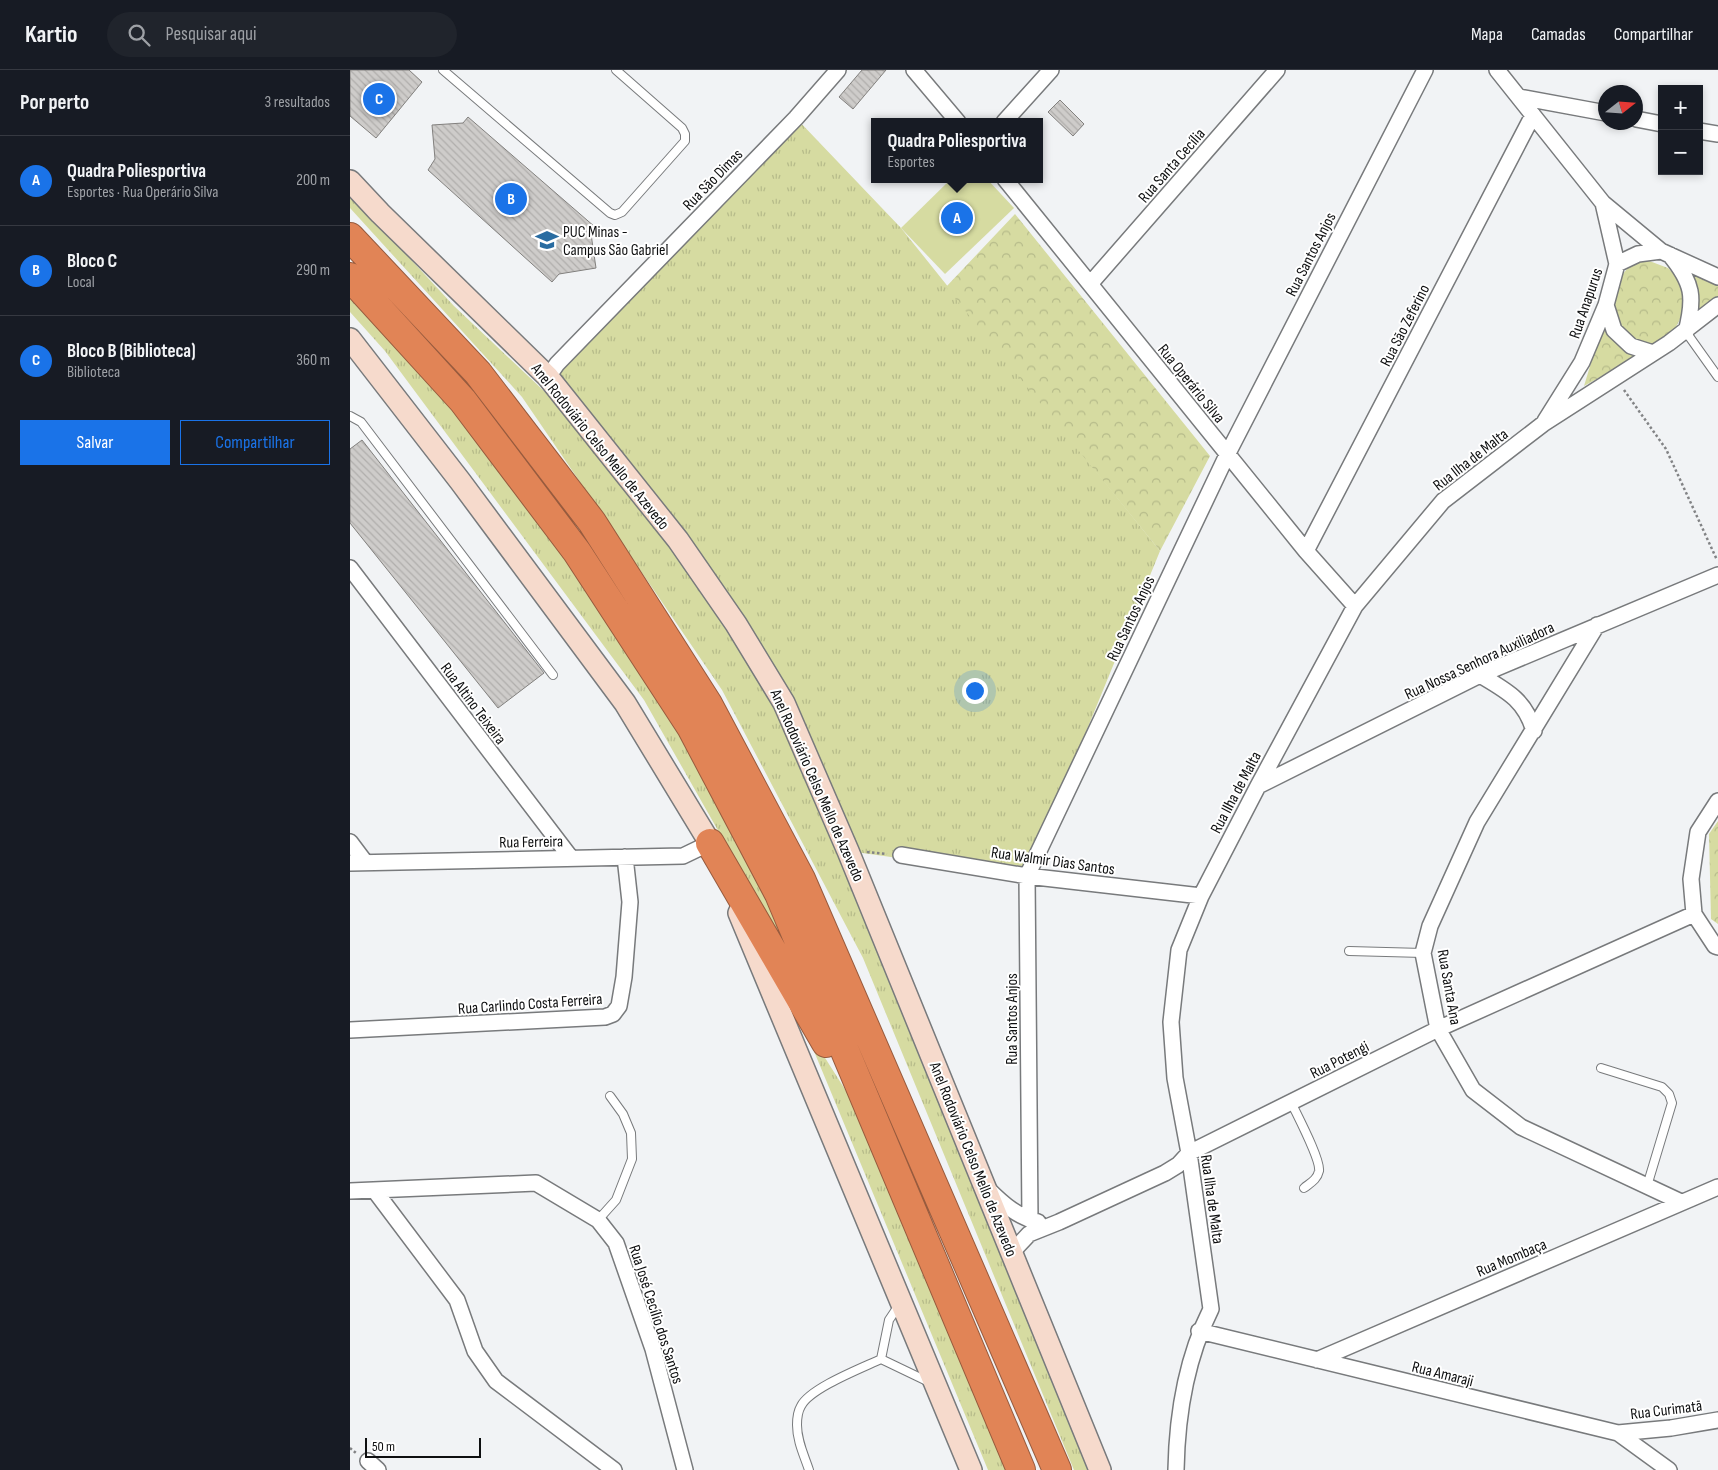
<!DOCTYPE html>
<html lang="pt">
<head>
<meta charset="utf-8">
<style>
	body { margin:0; font-family:"Sofia Sans Condensed",sans-serif; background:#20242c; color:#f1f3f6 }
	.controls { position:absolute; right:15px; top:15px; display:grid; overflow:hidden; border-radius:0px; box-shadow:0 2px 8px #0003 }
	.controls button { width:45px; height:45px; display:grid; place-items:center; padding:0; border:0; border-bottom:1px solid #363941; background:#171b24; color:#f1f3f6; font:25px sans-serif }
	.compass { position:absolute; left:1248px; top:15px; width:45px; height:45px; border-radius:50%; background:#171b24; box-shadow:0 2px 8px #0003; rotate:73deg }
	.scale { position:absolute; left:15px; bottom:12px; width:116px; box-sizing:border-box; padding-left:5px; border:2px solid #0e0f10; border-top:0; font-size:14px; line-height:18px; white-space:nowrap; color:#0e0f10; -webkit-text-stroke:4px #fff; paint-order:stroke }
	.you { position:absolute; left:624px; top:620px; width:18px; height:18px; margin:-12px; border:4px solid #fff; border-radius:50%; background:#1a73e8; box-shadow:0 0 0 8px #1a73e833 }
	.badge { display:grid; place-items:center; width:32px; height:32px; border-radius:50%; background:#1a73e8; color:#fff; font-size:16px; font-weight:700 }
	.pin { position:absolute; translate:-50% -50%; border:2px solid #fff; box-shadow:0 1px 5px #0006 }
	.popup { position:absolute; left:521px; top:48px; width:172px; height:65px; box-sizing:border-box; display:grid; place-content:center; border-radius:0px; background:#171b24; filter:drop-shadow(0 1px 4px #0005); font-size:16px; white-space:nowrap; color:#9ea1a6 }
	.popup b { font-size:19px; color:#f1f3f6 }
	.popup::after { content:''; position:absolute; left:50%; top:100%; margin-left:-10px; border:10px solid transparent; border-top-color:#171b24 }
	.list { margin:0; padding:0; list-style:none }
	h2 { display:flex; justify-content:space-between; align-items:center; height:65px; margin:0; padding:0 20px; font-size:21px }
	h2 small { font-size:16px; font-weight:400; color:#9ea1a6 }
	.list li { display:grid; grid-template-columns:32px 1fr auto; gap:15px; align-items:center; box-sizing:border-box; height:90px; padding:0 20px; border-top:1px solid #363941 }
	.list b { display:block; font-size:19px; white-space:nowrap }
	.list p { margin:0; font-size:16px; white-space:nowrap; color:#9ea1a6 }
	.list em { font-size:16px; font-style:normal; color:#9ea1a6 }
	.actions { display:flex; gap:10px; padding:15px 20px }
	.actions a { flex:1; padding:11px 0; border:1px solid #1a73e8; border-radius:0px; text-align:center; font-size:18px; color:#1a73e8 }
	.actions .main { background:#1a73e8; color:#fff }
	.icon { flex:none; width:28px; height:28px; fill:none; stroke:currentColor; stroke-width:2; stroke-linecap:round; stroke-linejoin:round }
	.map { position:relative; flex:none; width:1368px; height:1400px; overflow:hidden }
	header { display:flex; align-items:center; gap:30px; box-sizing:border-box; height:70px; padding:0 25px; background:#171b24; border-bottom:1px solid #363941 }
	header strong { font-size:24px }
	nav { display:flex; gap:28px; margin-inline-start:auto; font-size:18px }
	.search { width:350px; height:45px; background:#20242c; display:flex; align-items:center; gap:12px; box-sizing:border-box; padding:0 18px; border-radius:28px; color:#9ea1a6; font-size:19px }
	main { display:flex }
	aside { flex:1; background:#171b24 }
	.map>svg:first-child { display:block }
	.grass { fill:url(#grass-tufts) }
	.park { fill:url(#park-crowns) }
	.garden { fill:#d6dba1 }
	.building { fill:url(#building-back-hatch); stroke:#82807e }
	.lines { fill:none; stroke-linecap:round; stroke-linejoin:round }
	.lane-casing { stroke:#787a7c; stroke-width:10 }
	.street-casing { stroke:#787a7c; stroke-width:18 }
	.secondary-casing { stroke:#787a7c; stroke-width:24 }
	.highway-casing { stroke:#975b3e; stroke-width:30 }
	.path { stroke:#828385; stroke-width:2.5; stroke-dasharray:2.5 2.5; stroke-linecap:butt }
	.lane { stroke:#fff; stroke-width:8 }
	.street { stroke:#fff; stroke-width:15 }
	.secondary { stroke:#f6dacc; stroke-width:21 }
	.highway { stroke:#e18456; stroke-width:28 }
	.labels { text-anchor:middle; stroke-width:4; stroke-linejoin:round; paint-order:stroke }
	.street-label { font-size:16px; fill:#0e0f10; stroke:#fff }
	.poi-label { font-size:16px; fill:#0e0f10; stroke:#fff; text-anchor:start }
</style>
</head>
<body>
<header>
<strong>Kartio</strong>
<div class="search"><svg class="icon" aria-label="search" viewBox="0 0 24 24"><circle cx="10" cy="10" r="6"/><path d="M15 15l6 6"/></svg>Pesquisar aqui</div>
<nav><a>Mapa</a><a>Camadas</a><a>Compartilhar</a></nav>
</header>
<main>
<aside>
<h2>Por perto<small>3 resultados</small></h2>
<ul class="list">
<li><span class="badge">A</span><div><b>Quadra Poliesportiva</b><p>Esportes · Rua Operário Silva</p></div><em>200 m</em></li>
<li><span class="badge">B</span><div><b>Bloco C</b><p>Local</p></div><em>290 m</em></li>
<li><span class="badge">C</span><div><b>Bloco B (Biblioteca)</b><p>Biblioteca</p></div><em>360 m</em></li>
</ul>
<div class="actions"><a class="main">Salvar</a><a>Compartilhar</a></div>
</aside>
<div class="map">
<svg width="1368" height="1400" viewBox="0 0 1368 1400">
	<defs>
		<pattern id="grass-tufts" width="24" height="20" patternUnits="userSpaceOnUse" patternTransform="scale(1.25)"><rect width="24" height="20" fill="#d6dba1"/><path d="M3 7l-1-3M5 7V3M7 7l1-3M15 17l-1-3M17 17v-4M19 17l1-3" fill="none" stroke="#b6bb8a"/></pattern>
		<pattern id="park-crowns" width="20" height="18" patternUnits="userSpaceOnUse" patternTransform="scale(1.25)"><rect width="20" height="18" fill="#d6dba1"/><path d="M2 6a3 3 0 1 1 6 0M12 15a3 3 0 1 1 6 0" fill="none" stroke="#b6bb8a"/></pattern>
		<pattern id="building-back-hatch" width="6" height="6" patternUnits="userSpaceOnUse" patternTransform="scale(1.25)"><rect width="6" height="6" fill="#ceccca"/><path d="M-1 5l2 2M0 0l6 6M5-1l2 2" fill="none" stroke="#b0aeac"/></pattern>
	</defs>
	<rect width="100%" height="100%" fill="#f1f3f5"/>
	<!-- grass -->
	<path class="grass" d="M446 48 551 158 810 481 677 806 498 781 743 1400H724L513 888 372 620 172 327 0 138V124L104 236 195 322 386 554 198 307Z
		M0 220 135 374 245 526 352 700 453 905 391 801 294 630 35 281 0 242Z
		M451 950 517 1054 664 1400H638Z"/>
	<!-- park -->
	<path class="park" d="M665 144 860 386 810 481 596 217Z
		M1294 189 1318 198 1332 212 1335 239 1323 263 1301 279C1290 275 1278 270 1271 260 1258 241 1262 216 1277 199 1281 195 1289 192 1294 189Z
		M1337 200 1368 210V230L1343 250Z
		M1253 253 1290 285 1234 316Z
		M1368 751V854L1361 849 1359 764Z"/>
	<!-- garden -->
	<path class="garden" d="M601 109H637L664 138 595 204 551 158Z"/>
	<!-- building -->
	<path class="building" d="M0 0H59L72 12 26 68 0 46Z
		M512 0H536L503 39 489 27Z
		M710 30 734 54 723 66 698 42Z
		M118 47 245 157 241 164 246 198 209 204 202 212 78 100 85 89 82 55 113 53Z
		M12 370 194 603 148 638 0 453V379Z"/>
	<g class="lines">
		<defs>
			<path id="lane" d="M93 0 260 143 265 145 272 142 335 71V64L332 58 266 0
				M1336 262 1368 307
				M0 346 11 352 203 605
				M999 881 1073 883
				M1251 998 1312 1017 1319 1024 1322 1033 1297 1116
				M941 1032C947 1045 971 1090 969 1101 967 1110 960 1113 954 1118
				M248 1150 266 1130 282 1089 281 1063 273 1044 260 1026
				M531 1289 539 1250 549 1235
				M459 1400C454 1385 447 1371 447 1355 447 1350 448 1341 451 1336 460 1318 512 1298 531 1289L581 1313"/>
			<path id="street" d="M564 0 608 52
				M1147 0 1253 133 1267 194 1256 235 1232 292 1195 351
				M1169 27 1256 43
				M1286 49 1312 54
				M654 52 701 0
				M1349 61 1368 64
				M655 109 956 481 1005 536
				M1253 133 1311 181 1368 207
				M1320 185C1343 213 1345 227 1336 262
				M1267 194 1288 184 1311 181
				M740 214 927 0
				M1256 235 1264 260 1281 276 1303 283
				M198 307 207 294 446 48 488 0
				M956 481 1183 45
				M0 498 221 788
				M1247 555 1127 752 1080 856 1073 883 1088 959 1123 1020 1171 1057 1331 1132
				M1130 605C1157 621 1175 630 1184 661
				M908 716 1130 605 1368 505
				M1368 731 1348 762 1341 809 1344 844 1365 876 1368 877
				M0 772 15 792
				M551 785 677 806 851 826
				M0 793 333 786 360 773
				M0 960 255 947 263 944 269 936 274 907 280 832 275 787
				M639 1120C653 1134 668 1147 688 1152
				M0 1121 186 1113 248 1150 266 1173 303 1279 335 1400
				M25 1121 107 1230 125 1281 146 1311 264 1400
				M680 1150 677 806 877 385 1075 0
				M662 1182 679 1164 709 1152 815 1103 828 1095 839 1083 1088 959 1344 844
				M849 1261 1268 1363 1319 1400
				M967 1290 1368 1117
				M1268 1363 1321 1358 1368 1350
				M18 1391 28 1400
				M826 1400C827 1344 836 1289 861 1239L839 1083 825 1008 821 952 829 880 851 826 908 716 1005 536 1093 431 1193 354 1319 273 1368 235"/>
			<path id="secondary" d="M0 111 30 143 198 307 328 470 386 554 434 633 498 781 750 1400
				M0 269 110 411 275 633 360 773 365 787
				M389 843 621 1400"/>
			<path id="highway" d="M0 167 128 303 242 452 358 634 451 809 707 1400
				M0 207 113 331 227 482 341 657 429 824 671 1400
				M360 773 476 973"/>
		</defs>
		<!-- lane casing -->
		<use href="#lane" class="lane-casing"/>
		<!-- street casing -->
		<use href="#street" class="street-casing"/>
		<!-- secondary casing -->
		<use href="#secondary" class="secondary-casing"/>
		<!-- highway casing -->
		<use href="#highway" class="highway-casing"/>
		<!-- path -->
		<path class="path" d="M1274 320 1316 379 1367 490
			M517 782 537 784
			M0 1378 6 1383"/>
		<!-- lane -->
		<use href="#lane" class="lane"/>
		<!-- street -->
		<use href="#street" class="street"/>
		<!-- secondary -->
		<use href="#secondary" class="secondary"/>
		<!-- highway -->
		<use href="#highway" class="highway"/>
	</g>
	<!-- icons -->
	<defs>
		<symbol id="university-bare" viewBox="-9 -9 18 18"><path d="M0-5L7-2L0 1L-7-2ZM-4 1L0 2.5L4 1V4Q0 6-4 4Z" fill="#296ca1" stroke="#fff" stroke-width="2.5" paint-order="stroke"/></symbol>
	</defs>
	<g fill-rule="evenodd">
		<use href="#university-bare" x="181" y="154" width="32" height="32"/>
	</g>
	<g class="labels">
		<!-- street labels -->
		<g class="street-label">
			<text transform="translate(821 95) rotate(-49)" y="6">Rua Santa Cecília</text>
			<text transform="translate(362 109) rotate(-46)" y="6">Rua São Dimas</text>
			<text transform="translate(960 184) rotate(-63)" y="6">Rua Santos Anjos</text>
			<text transform="translate(1235 233) rotate(-71)" y="6">Rua Anapurus</text>
			<text transform="translate(1054 255) rotate(-63)" y="6">Rua São Zeferino</text>
			<text transform="translate(842 313) rotate(51)" y="6">Rua Operário Silva</text>
			<text transform="translate(251 376) rotate(51)" y="6">Anel Rodoviário Celso Mello de Azevedo</text>
			<text transform="translate(1120 389) rotate(-38)" y="6">Rua Ilha de Malta</text>
			<text transform="translate(780 548) rotate(-65)" y="6">Rua Santos Anjos</text>
			<text transform="translate(1129 590) rotate(-25)" y="6">Rua Nossa Senhora Auxiliadora</text>
			<text transform="translate(124 633) rotate(53)" y="6">Rua Altino Teixeira</text>
			<text transform="translate(468 715) rotate(66)" y="6">Anel Rodoviário Celso Mello de Azevedo</text>
			<text transform="translate(885 722) rotate(-62)" y="6">Rua Ilha de Malta</text>
			<text transform="translate(181 771) rotate(-1)" y="6">Rua Ferreira</text>
			<text transform="translate(703 790) rotate(8)" y="6">Rua Walmir Dias Santos</text>
			<text transform="translate(1100 917) rotate(80)" y="6">Rua Santa Ana</text>
			<text transform="translate(180 933) rotate(-4)" y="6">Rua Carlindo Costa Ferreira</text>
			<text transform="translate(661 949) rotate(-90)" y="6">Rua Santos Anjos</text>
			<text transform="translate(989 989) rotate(-27)" y="6">Rua Potengi</text>
			<text transform="translate(624 1089) rotate(68)" y="6">Anel Rodoviário Celso Mello de Azevedo</text>
			<text transform="translate(863 1129) rotate(82)" y="6">Rua Ilha de Malta</text>
			<text transform="translate(1161 1187) rotate(-23)" y="6">Rua Mombaça</text>
			<text transform="translate(307 1244) rotate(72)" y="6">Rua José Cecílio dos Santos</text>
			<text transform="translate(1093 1303) rotate(14)" y="6">Rua Amaraji</text>
			<text transform="translate(1316 1339) rotate(-7)" y="6">Rua Curimatã</text>
		</g>
		<!-- poi labels -->
		<g class="poi-label">
			<text x="213" y="167">PUC Minas -<tspan x="213" dy="18">Campus São Gabriel</tspan></text>
		</g>
	</g>
</svg>
<div class="controls">
<button>+</button>
<button>−</button>
</div>
<svg class="compass" viewBox="-18 -18 36 36"><path d="M0-13l5 13h-10z" fill="#e53935"/><path d="M0 13l5-13h-10z" fill="#9ea1a6"/></svg>
<div class="scale">50 m</div>
<div class="you"></div>
<div class="pin badge" style="left:607px;top:148px">A</div>
<div class="popup"><b>Quadra Poliesportiva</b>Esportes</div>
<div class="pin badge" style="left:161px;top:129px">B</div>
<div class="pin badge" style="left:29px;top:29px">C</div>
</div>
</main>
</body>
</html>
